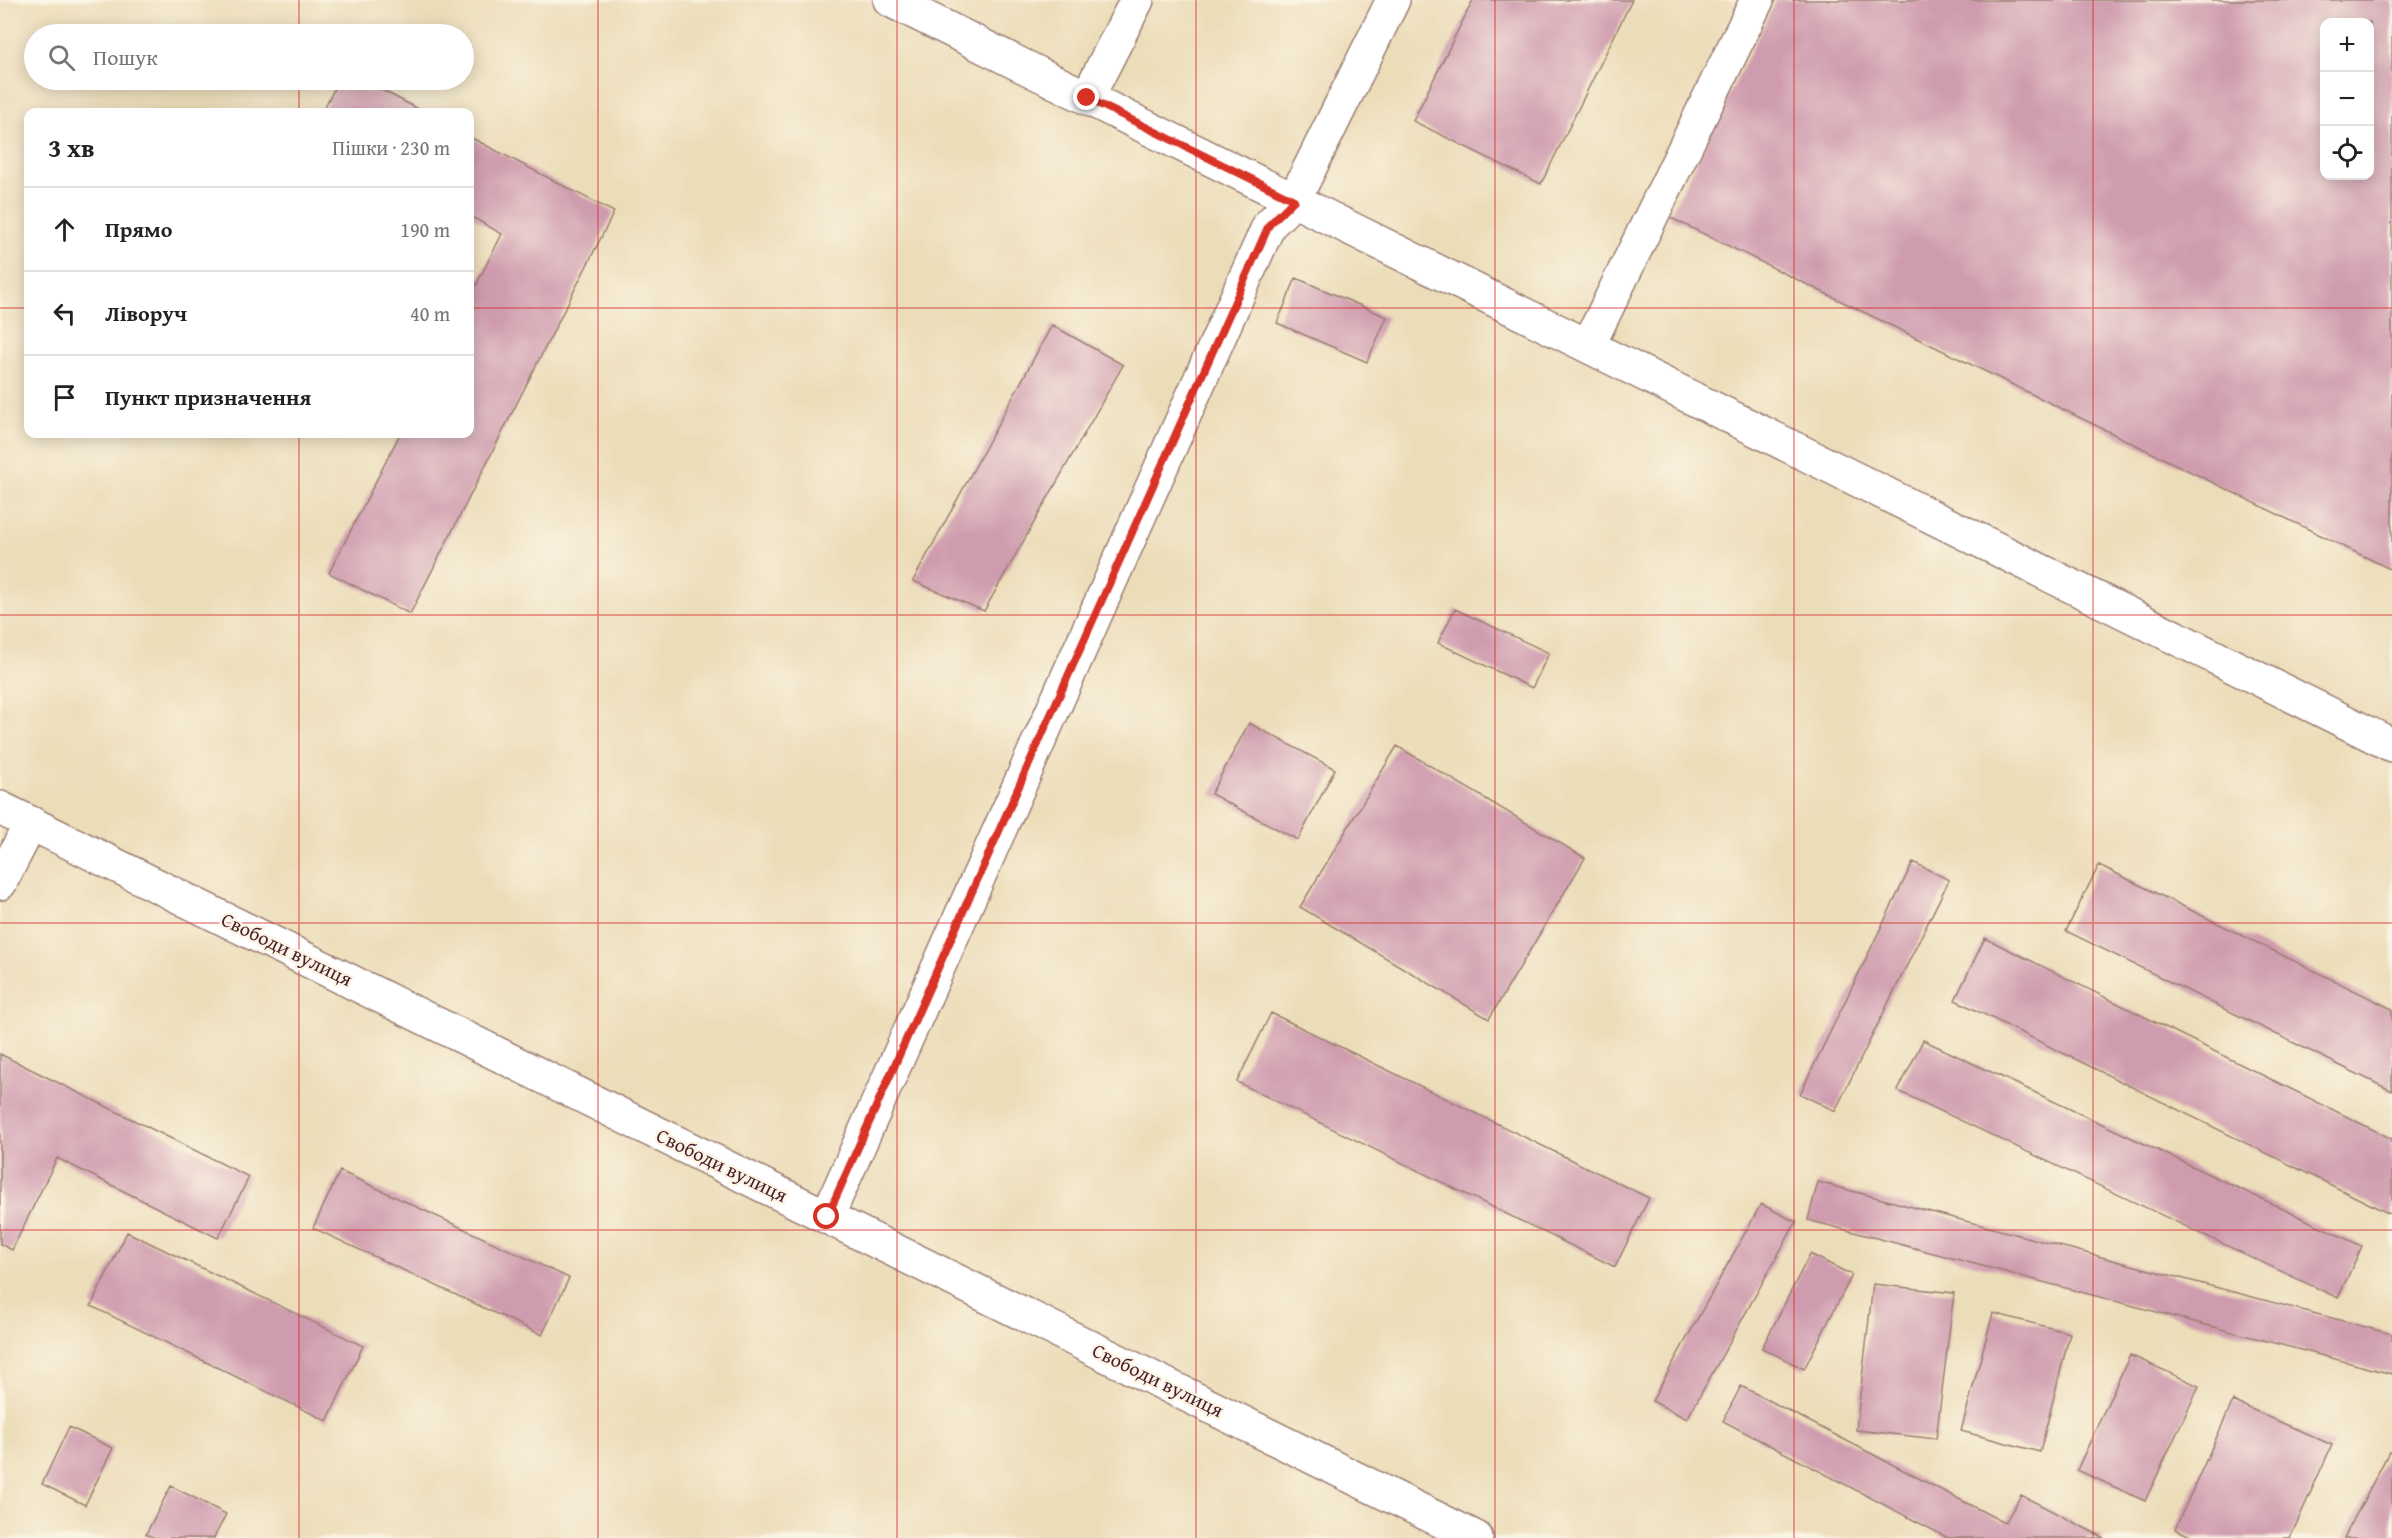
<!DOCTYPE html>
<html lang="uk">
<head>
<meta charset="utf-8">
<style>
	body { margin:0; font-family:"Gentium Book Plus",serif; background:#f2f2f2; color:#222 }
	.controls { position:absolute; right:18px; top:18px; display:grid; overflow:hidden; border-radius:12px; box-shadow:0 3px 15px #0003 }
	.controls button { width:54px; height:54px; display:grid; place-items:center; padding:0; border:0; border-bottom:2px solid #e0e0e0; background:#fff; color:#222; font:30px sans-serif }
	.stop { position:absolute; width:18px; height:18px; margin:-14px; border:4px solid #d93025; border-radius:50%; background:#fff }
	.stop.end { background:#d93025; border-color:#fff; box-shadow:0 2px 6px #0008 }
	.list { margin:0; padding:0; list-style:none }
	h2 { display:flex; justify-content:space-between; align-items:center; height:78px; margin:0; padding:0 24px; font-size:26px }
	h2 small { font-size:20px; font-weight:400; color:#767676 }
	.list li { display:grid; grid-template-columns:39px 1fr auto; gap:18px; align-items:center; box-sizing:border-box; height:84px; padding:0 24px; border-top:2px solid #e0e0e0 }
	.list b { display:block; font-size:22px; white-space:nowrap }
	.list em { font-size:20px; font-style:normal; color:#767676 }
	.icon { flex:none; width:33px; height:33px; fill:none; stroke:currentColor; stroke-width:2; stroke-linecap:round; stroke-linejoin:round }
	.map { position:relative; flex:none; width:2392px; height:1538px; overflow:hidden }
	.search { position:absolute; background:#fff; box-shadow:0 3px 15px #0003; left:24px; top:24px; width:450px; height:66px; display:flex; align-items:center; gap:15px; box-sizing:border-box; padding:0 21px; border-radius:33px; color:#767676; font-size:22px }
	.panel { position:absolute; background:#fff; box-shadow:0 3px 15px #0003; left:24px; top:108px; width:450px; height:330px; border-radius:12px }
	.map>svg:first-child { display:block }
	.building { fill:#cf9bae; fill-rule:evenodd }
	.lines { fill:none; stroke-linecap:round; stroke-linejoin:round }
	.minor-casing { stroke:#9b7e72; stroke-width:36 }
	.minor { stroke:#fff; stroke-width:33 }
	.route { stroke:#d93025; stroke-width:8 }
	.grid { fill:none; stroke:#d62828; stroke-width:1.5; stroke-opacity:0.55 }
	.labels { text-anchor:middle; stroke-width:5; stroke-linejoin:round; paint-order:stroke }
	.street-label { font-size:20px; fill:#4a1f2b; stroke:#fcf5e5 }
</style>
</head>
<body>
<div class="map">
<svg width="2392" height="1538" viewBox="0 0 2392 1538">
	<rect width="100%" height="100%" fill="#fcf5e5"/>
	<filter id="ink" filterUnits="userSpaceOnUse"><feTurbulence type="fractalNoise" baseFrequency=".0167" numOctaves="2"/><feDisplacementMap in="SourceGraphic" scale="12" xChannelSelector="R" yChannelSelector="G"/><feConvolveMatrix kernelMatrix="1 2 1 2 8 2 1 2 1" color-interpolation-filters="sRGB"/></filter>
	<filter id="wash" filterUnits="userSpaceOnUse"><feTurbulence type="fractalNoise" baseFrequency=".008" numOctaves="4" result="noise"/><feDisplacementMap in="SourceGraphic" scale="24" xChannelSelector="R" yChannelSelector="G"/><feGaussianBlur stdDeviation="1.35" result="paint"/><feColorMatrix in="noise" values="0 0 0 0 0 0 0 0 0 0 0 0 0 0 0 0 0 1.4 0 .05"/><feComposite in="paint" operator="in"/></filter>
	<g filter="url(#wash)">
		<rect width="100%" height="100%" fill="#ecddb9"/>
		<g id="blocks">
			<!-- building -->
			<path class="building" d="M1473 0H1632L1541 184 1413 121Z
				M1776 0H2392V570L1669 217ZM2324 22H2370V176H2324Z
				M339 80H363L424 112H322Z
				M470 137 614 212 410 614 329 573 400 434H470V297L502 234 470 216Z
				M1296 278 1387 317 1367 362 1277 323Z
				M1052 325 1123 365 984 611 913 581Z
				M1455 609 1549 653 1532 688 1438 643Z
				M1249 723 1335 769 1298 840 1211 794Z
				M1397 746 1585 858 1489 1019 1300 907Z
				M1913 862 1949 880 1835 1111 1800 1094Z
				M2099 865 2392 1009V1091L2066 931Z
				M1985 938 2392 1139V1215L1955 1000Z
				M1271 1013 1649 1198 1615 1267 1237 1082Z
				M1923 1040 2362 1246 2338 1298 1898 1091Z
				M0 1054 249 1177 218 1238 57 1158 12 1250 0 1244Z
				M340 1171 569 1278 542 1335 313 1228Z
				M1818 1182 2392 1334V1374L1808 1220Z
				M1761 1204 1796 1222 1687 1419 1652 1401Z
				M127 1232 363 1346 327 1421 91 1306Z
				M1810 1254 1852 1275 1804 1369 1762 1348Z
				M1873 1284 1954 1293 1936 1439 1856 1430Z
				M1993 1313 2070 1333 2040 1452 1961 1431Z
				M2130 1355 2199 1386 2145 1501 2077 1470Z
				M1741 1386 2005 1523 2021 1495 2104 1538H1948L1723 1421Z
				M2233 1401 2332 1445 2290 1538H2195L2175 1529Z
				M69 1427 113 1448 85 1505 42 1484Z
				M2389 1452 2392 1453V1538H2344Z
				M171 1486 226 1514 214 1538H154L146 1534Z"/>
		</g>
	</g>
	<g filter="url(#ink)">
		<use href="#blocks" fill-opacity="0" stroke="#9b7e72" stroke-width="1.5"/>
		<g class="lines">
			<defs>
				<path id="minor" d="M890 0 2392 745
					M1087 98 1137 0
					M1588 346 1757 0
					M0 808 1476 1538
					M0 883 31 823
					M827 1217 1269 225 1294 200 1393 0"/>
			</defs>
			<!-- minor casing -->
			<use href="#minor" class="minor-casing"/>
			<!-- minor -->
			<use href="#minor" class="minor"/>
		</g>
	</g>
	<g class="lines" filter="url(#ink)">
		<!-- route -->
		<path class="route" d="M827 1217 1269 225 1294 200 1087 98"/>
	</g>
	<!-- grid -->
	<path class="grid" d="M299 0V34M598 0V1538M897 0V1538M1196 0V1538M1495 0V1538M1794 0V1538M2093 0V1538M299 80V112M0 308H28M470 308H2392M299 434V1538M0 615H2392M0 923H2392M0 1230H2392"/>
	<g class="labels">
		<!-- street labels -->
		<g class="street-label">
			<text transform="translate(287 949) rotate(26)" y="7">Свободи вулиця</text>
			<text transform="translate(722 1165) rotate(26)" y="7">Свободи вулиця</text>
			<text transform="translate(1158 1380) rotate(26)" y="7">Свободи вулиця</text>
		</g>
	</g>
</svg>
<div class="controls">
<button>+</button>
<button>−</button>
<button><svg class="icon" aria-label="locate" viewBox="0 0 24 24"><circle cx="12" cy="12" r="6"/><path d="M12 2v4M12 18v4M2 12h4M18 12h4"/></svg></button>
</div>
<div class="stop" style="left:827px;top:1217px"></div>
<div class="stop end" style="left:1087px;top:98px"></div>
<div class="search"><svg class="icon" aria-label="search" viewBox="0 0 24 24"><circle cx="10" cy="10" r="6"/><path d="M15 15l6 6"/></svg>Пошук</div>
<section class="panel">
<h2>3 хв<small>Пішки · 230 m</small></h2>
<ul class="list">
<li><svg class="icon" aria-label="ahead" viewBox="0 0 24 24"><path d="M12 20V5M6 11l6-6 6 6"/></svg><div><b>Прямо</b></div><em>190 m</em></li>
<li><svg class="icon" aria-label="left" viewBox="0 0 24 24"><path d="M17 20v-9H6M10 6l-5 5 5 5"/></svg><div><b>Ліворуч</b></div><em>40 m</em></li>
<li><svg class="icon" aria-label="arrive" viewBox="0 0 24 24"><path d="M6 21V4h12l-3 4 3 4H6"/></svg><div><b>Пункт призначення</b></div></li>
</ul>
</section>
</div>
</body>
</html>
